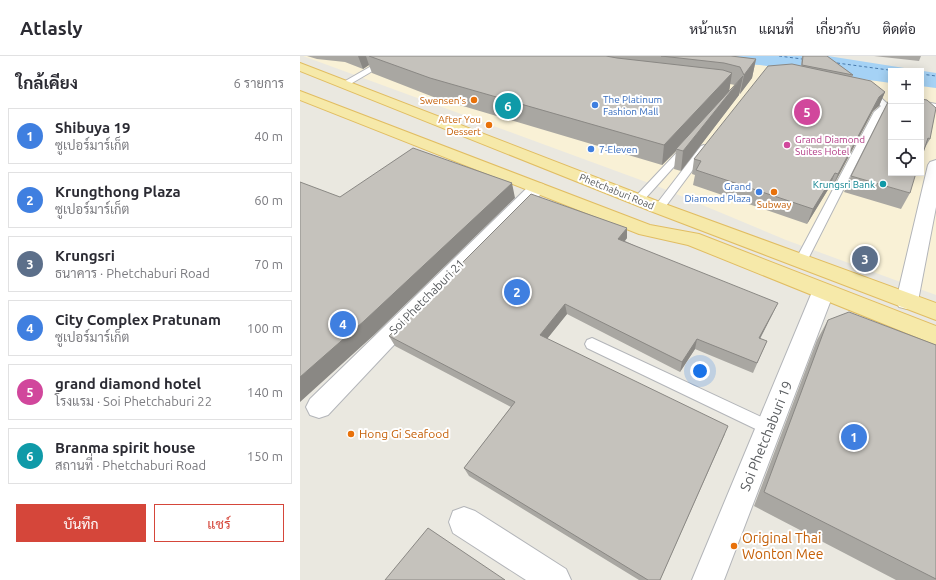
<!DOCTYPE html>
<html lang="th">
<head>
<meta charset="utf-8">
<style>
	body { margin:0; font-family:Ubuntu,Sarabun,sans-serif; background:#f7f7f7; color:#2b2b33 }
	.controls { position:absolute; right:12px; top:12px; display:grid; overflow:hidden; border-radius:0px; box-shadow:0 2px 10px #0003 }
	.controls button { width:36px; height:36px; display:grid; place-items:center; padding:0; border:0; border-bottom:1px solid #e1e1e2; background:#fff; color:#2b2b33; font:20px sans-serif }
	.you { position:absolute; left:400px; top:315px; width:14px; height:14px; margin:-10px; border:3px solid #fff; border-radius:50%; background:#1a73e8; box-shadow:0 0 0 6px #1a73e833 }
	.badge { display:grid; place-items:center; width:26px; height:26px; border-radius:50%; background:#d5463a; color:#fff; font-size:13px; font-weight:700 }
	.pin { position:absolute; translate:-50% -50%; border:2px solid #fff; box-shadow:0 1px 4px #0006 }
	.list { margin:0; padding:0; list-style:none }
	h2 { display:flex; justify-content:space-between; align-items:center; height:52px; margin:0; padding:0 16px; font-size:17px }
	h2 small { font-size:13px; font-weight:400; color:#7c7c81 }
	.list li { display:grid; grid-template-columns:26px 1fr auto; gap:12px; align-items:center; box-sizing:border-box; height:56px; margin:0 8px 8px; padding:0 8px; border:1px solid #e1e1e2; border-radius:0px }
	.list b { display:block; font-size:15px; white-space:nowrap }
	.list p { margin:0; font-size:13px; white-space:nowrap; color:#7c7c81 }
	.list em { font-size:13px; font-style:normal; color:#7c7c81 }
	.actions { display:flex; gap:8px; padding:12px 16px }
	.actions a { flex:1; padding:9px 0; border:1px solid #d5463a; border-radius:0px; text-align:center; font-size:14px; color:#d5463a }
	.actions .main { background:#d5463a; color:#fff }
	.icon { flex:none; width:22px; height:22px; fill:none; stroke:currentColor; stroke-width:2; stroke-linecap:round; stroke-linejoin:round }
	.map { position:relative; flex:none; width:636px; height:524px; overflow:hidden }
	header { display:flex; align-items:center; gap:24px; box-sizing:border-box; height:56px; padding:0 20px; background:#fff; border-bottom:1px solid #e1e1e2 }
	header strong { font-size:19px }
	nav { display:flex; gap:22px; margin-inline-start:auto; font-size:14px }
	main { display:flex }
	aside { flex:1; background:#fff }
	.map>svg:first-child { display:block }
	.commercial { fill:#f9f1d6 }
	.water { fill:#a5d2f5 }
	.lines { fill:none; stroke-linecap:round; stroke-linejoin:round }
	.ferry { stroke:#497aac; stroke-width:1; stroke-dasharray:3 2.5; stroke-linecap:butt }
	.lane-casing { stroke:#b3b5b9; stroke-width:2 }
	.street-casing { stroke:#b3b5b9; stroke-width:2 }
	.primary-casing { stroke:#e1bd62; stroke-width:2 }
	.lane { fill:#fff; fill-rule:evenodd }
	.street { fill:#fff; fill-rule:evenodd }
	.primary { fill:#f6e9a9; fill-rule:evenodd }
	.wall { fill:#a9a7a2; fill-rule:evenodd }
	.shaded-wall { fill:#8a8884 }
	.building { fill:#c5c2bc; stroke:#8a8884 }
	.food-dot { fill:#e8710a; stroke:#fff; stroke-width:1.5 }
	.shop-dot { fill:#3f7fe0; stroke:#fff; stroke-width:1.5 }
	.hotel-dot { fill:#d1479c; stroke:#fff; stroke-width:1.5 }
	.culture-dot { fill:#0f9aa8; stroke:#fff; stroke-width:1.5 }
	.labels { text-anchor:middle; stroke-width:4; stroke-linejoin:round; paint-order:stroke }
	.far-shop-label { font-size:10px; fill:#366cbe; stroke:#fff; text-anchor:start }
	.far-food-label { font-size:10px; fill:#c56008; stroke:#fff; text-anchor:end }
	.far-hotel-label { font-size:10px; fill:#b23c85; stroke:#fff; text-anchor:start }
	.far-culture-label { font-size:10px; fill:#0d838f; stroke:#fff; text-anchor:end }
	.far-street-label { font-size:10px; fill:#595c5f; stroke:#fff }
	.street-label { font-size:12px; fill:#595c5f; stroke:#fff }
	.food-label { font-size:12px; fill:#c56008; stroke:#fff; text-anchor:start }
	.near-street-label { font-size:14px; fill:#595c5f; stroke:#fff }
	.near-food-label { font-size:14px; fill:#c56008; stroke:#fff; text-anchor:start }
</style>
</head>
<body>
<header>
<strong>Atlasly</strong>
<nav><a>หน้าแรก</a><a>แผนที่</a><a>เกี่ยวกับ</a><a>ติดต่อ</a></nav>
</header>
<main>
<aside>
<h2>ใกล้เคียง<small>6 รายการ</small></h2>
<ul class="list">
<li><span class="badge" style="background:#3f7fe0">1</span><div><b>Shibuya 19</b><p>ซูเปอร์มาร์เก็ต</p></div><em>40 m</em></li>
<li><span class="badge" style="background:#3f7fe0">2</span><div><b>Krungthong Plaza</b><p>ซูเปอร์มาร์เก็ต</p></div><em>60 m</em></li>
<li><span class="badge" style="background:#5c6f8a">3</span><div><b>Krungsri</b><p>ธนาคาร · Phetchaburi Road</p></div><em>70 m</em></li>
<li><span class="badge" style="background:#3f7fe0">4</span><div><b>City Complex Pratunam</b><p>ซูเปอร์มาร์เก็ต</p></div><em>100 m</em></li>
<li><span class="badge" style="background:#d1479c">5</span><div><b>grand diamond hotel</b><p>โรงแรม · Soi Phetchaburi 22</p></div><em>140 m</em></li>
<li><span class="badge" style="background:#0f9aa8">6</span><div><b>Branma spirit house</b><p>สถานที่ · Phetchaburi Road</p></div><em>150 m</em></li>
</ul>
<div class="actions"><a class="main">บันทึก</a><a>แชร์</a></div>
</aside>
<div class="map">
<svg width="636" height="524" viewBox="0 0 636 524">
	<rect width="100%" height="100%" fill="#eae8e0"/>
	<!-- commercial -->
	<path class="commercial" d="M3 0H324L460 9 591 27V117H621V30L636 32V239L486 184 357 130Z"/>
	<!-- water -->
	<path class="water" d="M324 0H528L636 17V32L621 30V15H591V27L460 9Z"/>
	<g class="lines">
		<!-- ferry -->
		<path class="ferry" d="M479 0 502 3
			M537 7 596 15
			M621 18 636 20"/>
		<defs>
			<path id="lane" d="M89 0H98L47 30H44L40 28Z
				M564 32H570L590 50 582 57 507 205 505 208 501 209 497 208 495 205 574 56 581 50 564 36Z
				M621 45 636 48V52L621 49Z
				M386 89 391 92 389 94 343 145H335L334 143 335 141 383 90Z
				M404 89 409 92 363 154H355L354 152 355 150 401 90Z
				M292 282 474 367 477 372 474 377 469 379 464 377 287 292 285 288 287 284Z"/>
			<path id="street" d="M636 104V151L618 245 615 251 607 253 599 251 596 245 628 109 630 106Z
				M237 127 243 128 246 132 243 136 91 292 28 359 19 362 10 359 6 351 10 343 231 128Z
				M523 228 530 230 534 236 424 524H392L512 236 516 230Z
				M164 451 175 455 266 513 271 524H226L153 477 149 466 153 455Z"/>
			<path id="primary" d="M0 7 365 148 636 247V264L353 156 0 15Z
				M0 35 350 169 399 178 636 270V289L388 189 339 178 0 44Z"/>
		</defs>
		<!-- lane casing -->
		<use href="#lane" class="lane-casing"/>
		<!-- street casing -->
		<use href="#street" class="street-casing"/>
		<!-- primary casing -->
		<use href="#primary" class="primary-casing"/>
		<!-- lane -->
		<use href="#lane" class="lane"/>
		<!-- street -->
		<use href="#street" class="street"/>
		<!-- primary -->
		<use href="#primary" class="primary"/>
	</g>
	<!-- wall -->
	<path class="wall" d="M7 0H431L456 3 452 22 440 38V36L439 39 381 115 374 113 376 95 362 109 136 42 72 17 69 9 63 13 45 6 17 3ZM430 28 435 29 429 35Z
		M502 0H527L553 19 552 21 585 36 579 50 573 55 532 132H529L507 168 393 129 395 119 392 118 394 103 501 10Z
		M574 0H621L619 5Z
		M621 43 630 83 623 95Z
		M551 120 610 137 601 153 544 136Z
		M327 172V182L325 185 473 257 460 283 467 285 453 317 395 293 380 316 267 258 247 283 425 378 360 524H339L169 420 164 412 211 351 95 290 89 280Z
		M528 264 636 289V524H596L454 450 517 284Z"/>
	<!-- shaded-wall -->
	<path class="shaded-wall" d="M58 0H66L69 9 63 13Z
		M456 3 452 22 440 38 444 19Z
		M432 17 429 36 376 93V95L362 109 364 89Z
		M443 20 439 39 381 115 383 95Z
		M585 36 579 50 573 55 532 132 538 118 579 41Z
		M535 117 529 132 507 168 513 153Z
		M212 127 215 142 74 279 0 346V321Z
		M327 172V182L318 193V183Z
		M478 247 473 257 455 292 459 282Z
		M265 248 267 258 242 289 240 279Z
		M397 283 395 293 380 316 382 306Z"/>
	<!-- building -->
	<path class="building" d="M69 0H306L317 2 423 14 432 17 364 89 130 22Z
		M361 0H431L456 3 444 19 440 11 424 7Z
		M503 0H527L553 19 502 9Z
		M492 8 571 25 585 36 579 41 538 118 535 117 513 153 396 114 401 105 394 103 468 10Z
		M443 20 383 95 376 93Z
		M590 42H591V117H616L610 137 551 120Z
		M621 43 627 44 636 52 630 83 628 82 621 103Z
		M113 92 212 127 64 265 0 321V126L40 141Z
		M231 138 327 172 318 183 478 247 459 282 467 285 457 307 397 283 382 306 265 248 240 279 428 370 360 524H348L164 412 215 346 89 280Z
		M549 256 636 289V523L464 436 528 264Z
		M128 472 205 524H85Z"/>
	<!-- markers -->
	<g class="food-dot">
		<circle cx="174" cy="44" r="4"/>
		<circle cx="189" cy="69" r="4"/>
		<circle cx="474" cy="136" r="4"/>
		<circle cx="51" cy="378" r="4"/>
		<circle cx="434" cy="490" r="4"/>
	</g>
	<g class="shop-dot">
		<circle cx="295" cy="49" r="4"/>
		<circle cx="291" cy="93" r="4"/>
		<circle cx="459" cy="136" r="4"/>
	</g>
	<circle class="hotel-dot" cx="487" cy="89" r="4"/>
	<circle class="culture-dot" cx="583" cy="128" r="4"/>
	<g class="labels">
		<!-- far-shop labels -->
		<g class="far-shop-label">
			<text x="303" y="47">The Platinum<tspan x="303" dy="12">Fashion Mall</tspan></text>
			<text x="299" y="97">7-Eleven</text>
			<text x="451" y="134" text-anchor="end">Grand<tspan x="451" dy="12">Diamond Plaza</tspan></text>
		</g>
		<!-- far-food labels -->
		<g class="far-food-label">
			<text x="166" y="48">Swensen's</text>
			<text x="181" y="67">After You<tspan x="181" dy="12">Dessert</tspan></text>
			<text x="474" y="152" text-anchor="middle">Subway</text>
		</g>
		<!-- far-hotel labels -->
		<g class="far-hotel-label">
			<text x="495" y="87">Grand Diamond<tspan x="495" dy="12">Suites Hotel</tspan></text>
		</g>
		<!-- far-culture labels -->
		<g class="far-culture-label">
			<text x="575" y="132">Krungsri Bank</text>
		</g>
		<!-- far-street labels -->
		<g class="far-street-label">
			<text transform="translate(317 135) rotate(22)" y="4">Phetchaburi Road</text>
		</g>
		<!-- street labels -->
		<g class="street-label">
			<text transform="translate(127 241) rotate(-45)" y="4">Soi Phetchaburi 21</text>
		</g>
		<!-- food labels -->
		<g class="food-label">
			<text x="59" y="382">Hong Gi Seafood</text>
		</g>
		<!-- near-street labels -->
		<g class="near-street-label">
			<text transform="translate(466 380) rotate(-68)" y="5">Soi Phetchaburi 19</text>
		</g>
		<!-- near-food labels -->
		<g class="near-food-label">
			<text x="442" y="487">Original Thai<tspan x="442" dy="16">Wonton Mee</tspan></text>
		</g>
	</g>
</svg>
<div class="controls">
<button>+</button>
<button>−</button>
<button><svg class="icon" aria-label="locate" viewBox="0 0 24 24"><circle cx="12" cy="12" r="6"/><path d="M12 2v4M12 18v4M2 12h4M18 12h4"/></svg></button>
</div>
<div class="you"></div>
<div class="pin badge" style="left:554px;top:381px;background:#3f7fe0">1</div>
<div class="pin badge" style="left:217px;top:236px;background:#3f7fe0">2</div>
<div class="pin badge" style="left:565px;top:203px;background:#5c6f8a">3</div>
<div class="pin badge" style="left:43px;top:268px;background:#3f7fe0">4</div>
<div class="pin badge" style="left:507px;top:56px;background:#d1479c">5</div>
<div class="pin badge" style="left:208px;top:50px;background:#0f9aa8">6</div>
</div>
</main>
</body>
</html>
